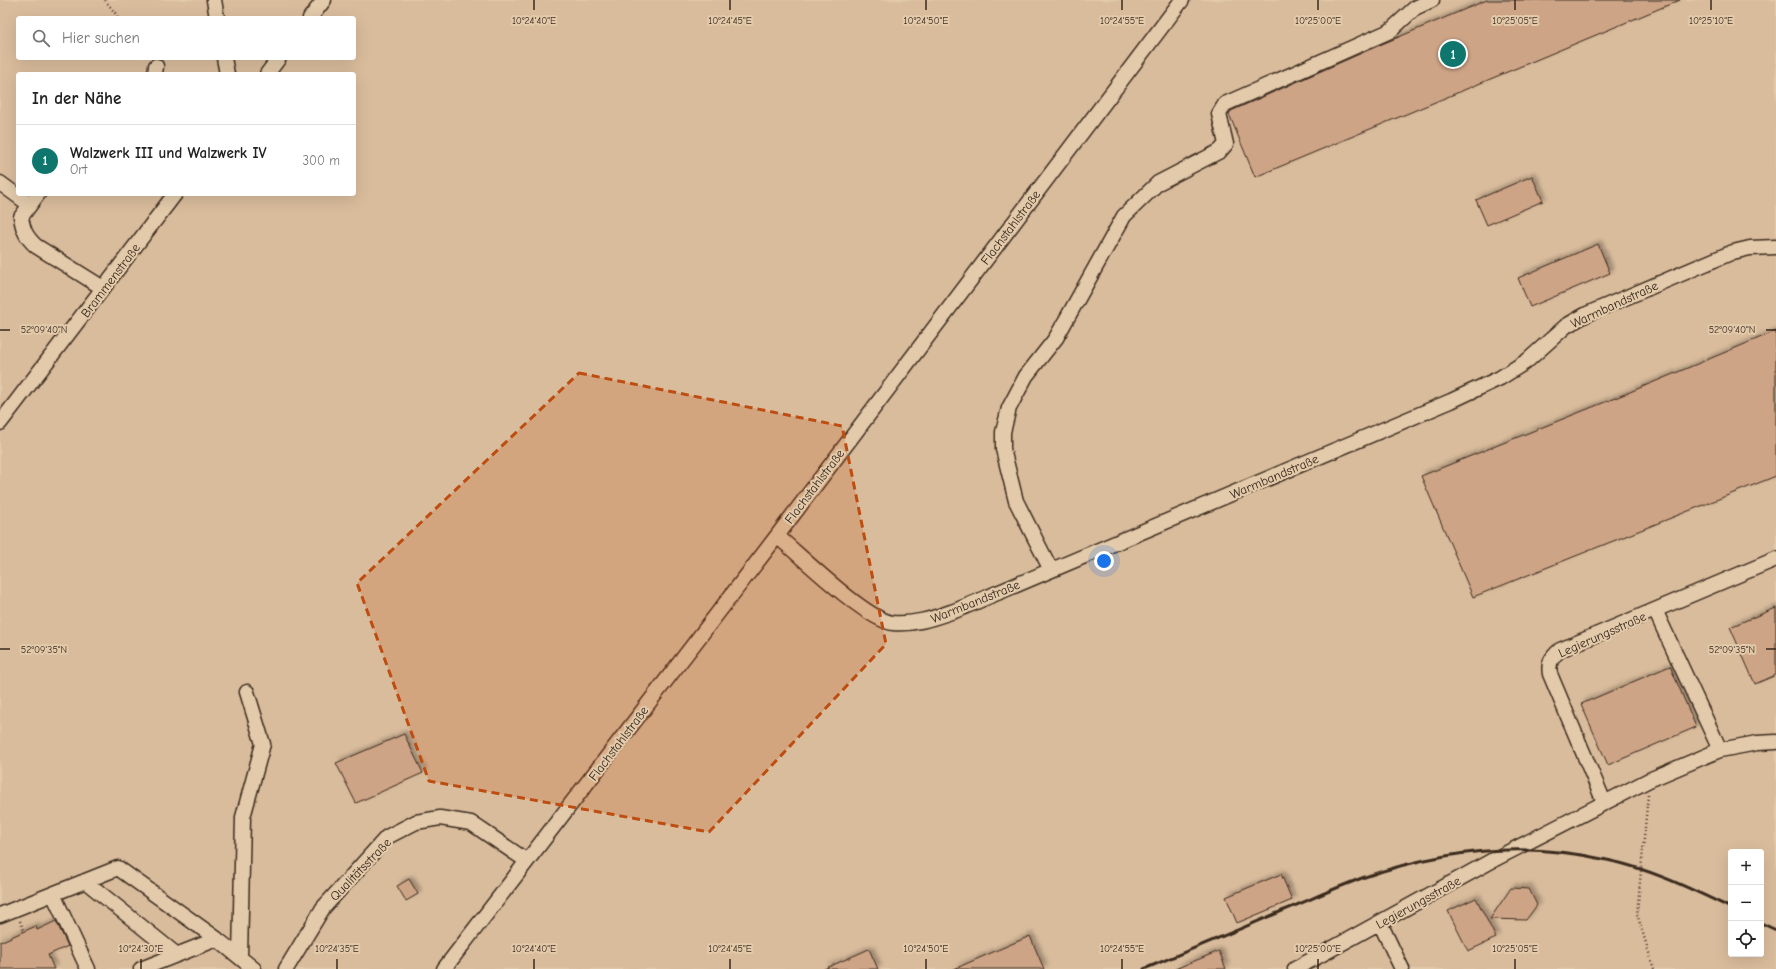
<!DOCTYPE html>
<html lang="de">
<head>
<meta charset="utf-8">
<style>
	body { margin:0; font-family:"Comic Neue",sans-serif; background:#f6f6f6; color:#222 }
	.controls { position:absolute; right:12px; bottom:12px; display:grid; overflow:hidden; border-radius:4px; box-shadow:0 4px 16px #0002 }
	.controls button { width:36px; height:36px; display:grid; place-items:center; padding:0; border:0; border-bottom:1px solid #e0e0e0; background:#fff; color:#222; font:20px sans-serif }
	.you { position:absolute; left:1104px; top:561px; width:14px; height:14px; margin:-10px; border:3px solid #fff; border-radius:50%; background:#1a73e8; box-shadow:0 0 0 6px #1a73e833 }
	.badge { display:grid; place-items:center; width:26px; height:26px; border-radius:50%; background:#0f766e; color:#fff; font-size:13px; font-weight:700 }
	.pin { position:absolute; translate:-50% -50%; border:2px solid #fff; box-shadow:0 1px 4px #0006 }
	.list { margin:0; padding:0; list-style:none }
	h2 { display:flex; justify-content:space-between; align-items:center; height:52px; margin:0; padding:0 16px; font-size:17px }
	h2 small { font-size:13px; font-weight:400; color:#767676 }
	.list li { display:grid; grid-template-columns:26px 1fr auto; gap:12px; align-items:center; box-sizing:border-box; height:72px; padding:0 16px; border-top:1px solid #e0e0e0 }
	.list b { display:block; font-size:15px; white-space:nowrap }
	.list p { margin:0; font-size:13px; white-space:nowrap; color:#767676 }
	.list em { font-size:13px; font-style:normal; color:#767676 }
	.icon { flex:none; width:22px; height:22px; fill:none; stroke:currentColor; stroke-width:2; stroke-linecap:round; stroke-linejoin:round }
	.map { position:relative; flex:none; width:1776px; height:969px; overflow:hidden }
	.search { position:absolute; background:#fff; box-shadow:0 4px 16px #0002; left:16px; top:16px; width:340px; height:44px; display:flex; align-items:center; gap:10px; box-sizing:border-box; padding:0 14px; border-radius:4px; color:#767676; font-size:15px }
	.panel { position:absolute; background:#fff; box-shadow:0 4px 16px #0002; left:16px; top:72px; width:340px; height:124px; border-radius:4px }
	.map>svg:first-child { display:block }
	.built { fill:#d9bc9c; fill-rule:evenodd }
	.building { fill:#cea486; stroke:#3b2a1e; filter:url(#shadow) }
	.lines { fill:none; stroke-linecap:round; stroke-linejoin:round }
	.minor-casing { stroke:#3b2a1e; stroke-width:17 }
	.path { stroke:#3b2a1e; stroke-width:2.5; stroke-dasharray:1 3; stroke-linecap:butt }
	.minor { stroke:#e2caaa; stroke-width:14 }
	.rail { stroke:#3b2a1e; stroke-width:3 }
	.marked { fill:#bd4d10; fill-opacity:0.2; stroke:#bd4d10; stroke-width:3; stroke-dasharray:8 5; stroke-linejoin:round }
	.ticks { fill:none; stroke:#3b2a1e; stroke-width:1.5 }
	.labels { text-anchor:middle; stroke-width:4; stroke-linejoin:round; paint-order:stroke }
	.street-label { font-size:13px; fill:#3b2a1e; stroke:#e2caaa }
	.ticks-label { font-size:10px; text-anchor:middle; fill:#3b2a1e; stroke:#e2caaa; stroke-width:4; stroke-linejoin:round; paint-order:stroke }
</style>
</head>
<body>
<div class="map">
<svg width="1776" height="969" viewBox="0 0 1776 969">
	<defs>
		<filter id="shadow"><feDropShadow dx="3.5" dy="-3.5" stdDeviation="2" flood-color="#0004"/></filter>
	</defs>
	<rect width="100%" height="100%" fill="#e2caaa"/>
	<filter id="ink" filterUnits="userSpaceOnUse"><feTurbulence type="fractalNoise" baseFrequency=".025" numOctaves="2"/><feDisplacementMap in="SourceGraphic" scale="8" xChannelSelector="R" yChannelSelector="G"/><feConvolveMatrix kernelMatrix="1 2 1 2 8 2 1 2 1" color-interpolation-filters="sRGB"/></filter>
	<g filter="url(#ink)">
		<!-- built -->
		<path class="built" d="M0 0H1776V969H0ZM18 18H354V58H18ZM18 74H354V194H18ZM1731 852H1761V954H1731Z"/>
		<!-- building -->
		<path class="building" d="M1487 0H1680L1255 177 1229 114 1231 111 1382 44Z
			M1532 176 1543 201 1487 225 1476 200Z
			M1598 244 1610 273 1530 307 1518 278Z
			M1776 331V476L1473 597 1421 476 1630 392Z
			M1776 608V675L1755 684 1730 627Z
			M1670 666 1696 727 1608 765 1581 704Z
			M404 734 423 773 356 803 336 763Z
			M1281 874 1292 900 1237 923 1226 897Z
			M409 879 418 894 406 901 397 886Z
			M1511 888 1529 889 1537 905 1526 920 1490 919Z
			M1476 898 1496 938 1468 951 1448 911Z
			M56 921 68 946 48 955 54 969H0V942L36 926 37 930Z
			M1030 936 1044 969H954Z
			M869 949 878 969H824Z
			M1219 951 1226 969H1175Z"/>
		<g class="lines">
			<defs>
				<path id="minor" d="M214 0 217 18
					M310 18 324 0
					M224 58 227 74
					M155 74 156 66
					M267 74 279 58
					M0 183 30 205
					M38 194 21 217C23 230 26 237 36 246L103 288
					M0 423 175 194
					M777 536C800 555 866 620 893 623 916 625 936 617 957 610L1451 401 1500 378 1527 361 1566 326 1587 314 1733 252 1750 248 1776 247
					M1051 570 1016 501 1003 449V432L1009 408 1026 376 1056 338 1124 216 1158 183 1220 151 1226 144 1219 114 1225 104 1390 31 1415 8 1432 0
					M1655 610 1720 750
					M1604 802 1550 674C1548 663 1551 658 1560 650L1776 559
					M85 881 177 955
					M53 894 88 969
					M0 915 118 868 217 939 254 969
					M1380 923 1402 969
					M240 957 243 817 263 744 247 692
					M141 969 217 939
					M286 969 323 908 387 837 416 822 440 818 471 823 527 861
					M444 969 777 536 1182 0
					M1295 969 1495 859 1649 780 1720 750 1757 743 1776 742"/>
			</defs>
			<!-- minor casing -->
			<use href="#minor" class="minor-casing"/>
			<!-- path -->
			<path class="path" d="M105 0 119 18
				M1648 795 1637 914 1654 969
				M20 921 24 931"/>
			<!-- minor -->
			<use href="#minor" class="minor"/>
			<!-- rail -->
			<path class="rail" d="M1761 923 1776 930
				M1144 969C1190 950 1236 931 1282 911 1309 900 1335 888 1362 878 1441 850 1525 841 1607 860 1651 869 1691 889 1731 908"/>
		</g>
	</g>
	<!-- marked area -->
	<path class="marked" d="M579 373 842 426 886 644 709 832 429 781 357 583Z"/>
	<!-- ticks -->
	<path class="ticks" d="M534 0V10M730 0V10M926 0V10M1122 0V10M1318 0V10M1515 0V10M1711 0V10M0 330H10M1766 330H1776M0 649H10M1766 649H1776M141 959V969M337 959V969M534 959V969M730 959V969M926 959V969M1122 959V969M1318 959V969M1515 959V969"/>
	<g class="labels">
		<!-- street labels -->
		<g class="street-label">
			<text transform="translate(1010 227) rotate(-53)" y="5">Flachstahlstraße</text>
			<text transform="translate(110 280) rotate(-53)" y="5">Brammenstraße</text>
			<text transform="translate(1614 304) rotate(-25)" y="5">Warmbandstraße</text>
			<text transform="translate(1274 476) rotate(-23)" y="5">Warmbandstraße</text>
			<text transform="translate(814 486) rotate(-53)" y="5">Flachstahlstraße</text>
			<text transform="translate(975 601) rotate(-22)" y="5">Warmbandstraße</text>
			<text transform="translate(1602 634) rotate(-24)" y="5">Legierungsstraße</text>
			<text transform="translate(618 743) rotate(-53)" y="5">Flachstahlstraße</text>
			<text transform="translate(360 869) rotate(-46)" y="5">Qualitätsstraße</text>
			<text transform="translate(1418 902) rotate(-29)" y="5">Legierungsstraße</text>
		</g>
	</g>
	<g class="ticks-label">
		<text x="534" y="24">10°24'40"E</text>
		<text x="730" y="24">10°24'45"E</text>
		<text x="926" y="24">10°24'50"E</text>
		<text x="1122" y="24">10°24'55"E</text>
		<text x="1318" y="24">10°25'00"E</text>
		<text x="1515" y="24">10°25'05"E</text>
		<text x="1711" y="24">10°25'10"E</text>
		<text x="44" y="333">52°09'40"N</text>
		<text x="1732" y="333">52°09'40"N</text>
		<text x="44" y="653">52°09'35"N</text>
		<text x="1732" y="653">52°09'35"N</text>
		<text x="141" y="952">10°24'30"E</text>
		<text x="337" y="952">10°24'35"E</text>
		<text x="534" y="952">10°24'40"E</text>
		<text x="730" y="952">10°24'45"E</text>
		<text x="926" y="952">10°24'50"E</text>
		<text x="1122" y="952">10°24'55"E</text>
		<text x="1318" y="952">10°25'00"E</text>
		<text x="1515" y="952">10°25'05"E</text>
	</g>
</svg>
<div class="controls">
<button>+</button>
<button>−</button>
<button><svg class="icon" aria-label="locate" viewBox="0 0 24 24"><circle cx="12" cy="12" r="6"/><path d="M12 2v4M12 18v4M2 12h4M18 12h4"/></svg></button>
</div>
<div class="you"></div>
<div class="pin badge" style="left:1453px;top:54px">1</div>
<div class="search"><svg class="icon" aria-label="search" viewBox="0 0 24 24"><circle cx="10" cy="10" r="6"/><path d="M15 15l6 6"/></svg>Hier suchen</div>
<section class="panel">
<h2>In der Nähe<small></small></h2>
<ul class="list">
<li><span class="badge">1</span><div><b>Walzwerk III und Walzwerk IV</b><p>Ort</p></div><em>300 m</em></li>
</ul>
</section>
</div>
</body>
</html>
